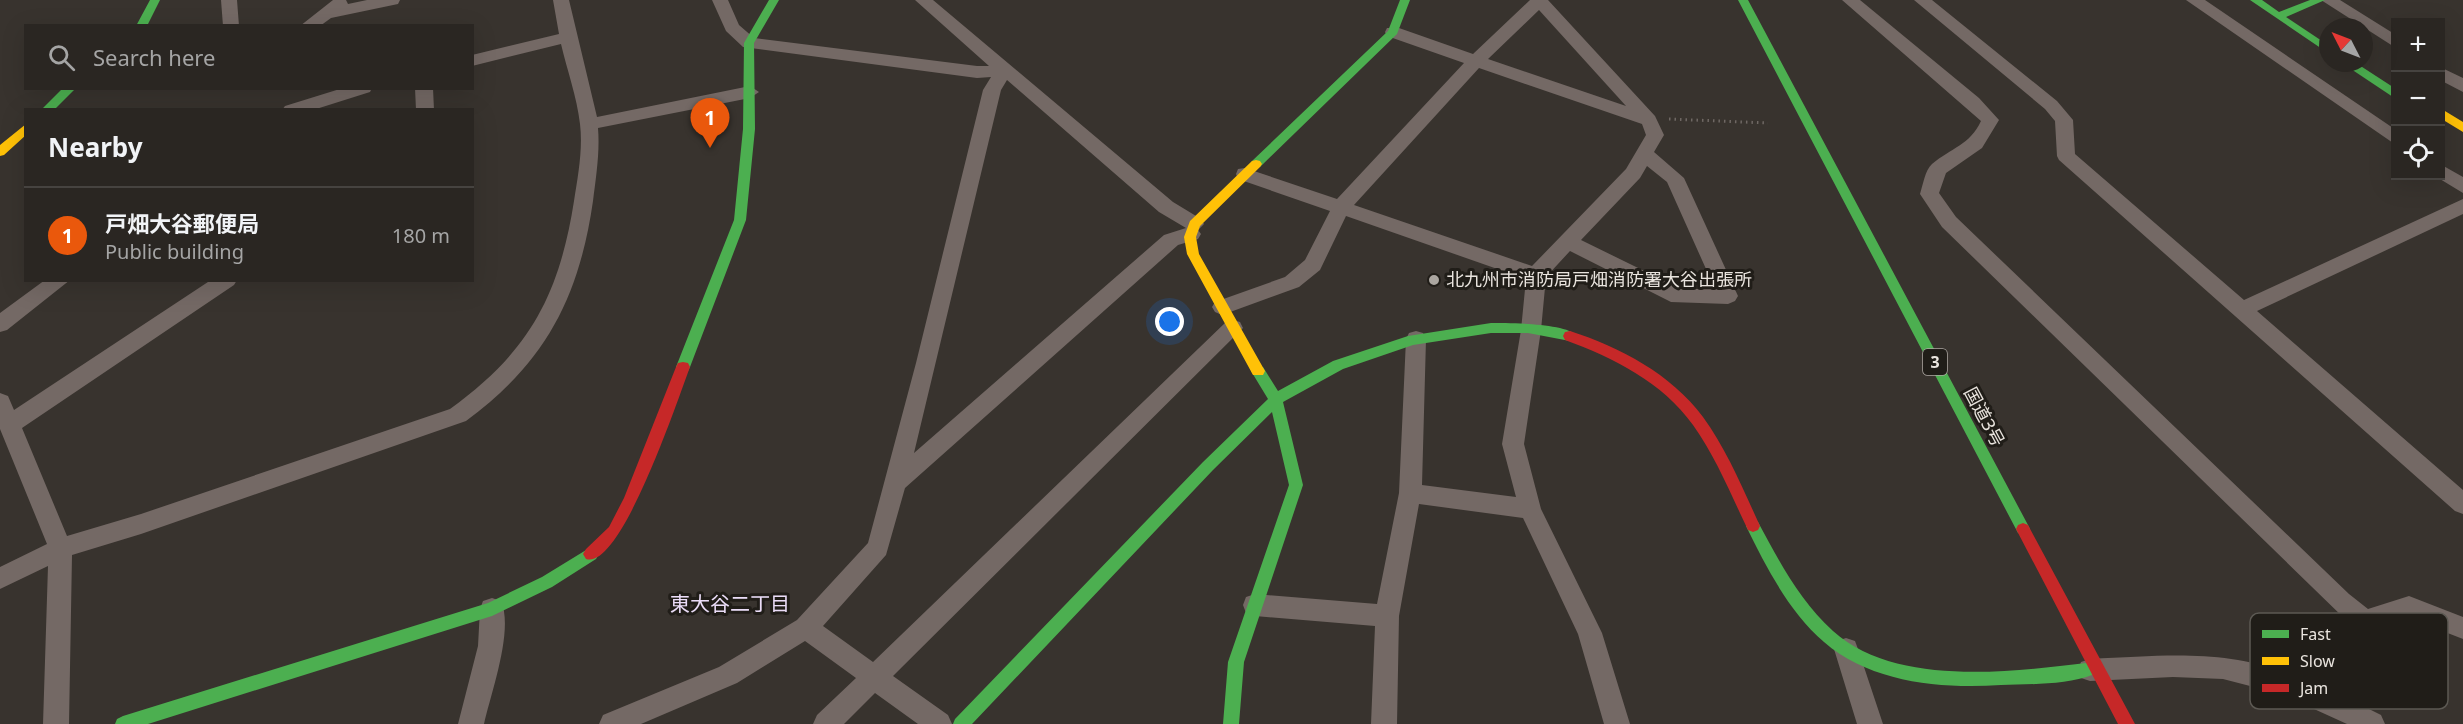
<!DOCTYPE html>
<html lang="en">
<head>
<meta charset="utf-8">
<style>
	body { margin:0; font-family:"Noto Sans","Noto Sans JP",sans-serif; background:#36322f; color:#f1f3f6 }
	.controls { position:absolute; right:18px; top:18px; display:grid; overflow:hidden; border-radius:0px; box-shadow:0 6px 24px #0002 }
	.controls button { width:54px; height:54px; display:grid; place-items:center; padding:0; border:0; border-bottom:2px solid #464340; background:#2a2622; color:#f1f3f6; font:30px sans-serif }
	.compass { position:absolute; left:2319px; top:18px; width:54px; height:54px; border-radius:50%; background:#2a2622; box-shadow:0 6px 24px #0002; rotate:312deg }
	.you { position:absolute; left:1170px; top:322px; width:21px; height:21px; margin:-15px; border:4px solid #fff; border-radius:50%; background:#1a73e8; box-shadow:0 0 0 9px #1a73e833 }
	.badge { display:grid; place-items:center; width:39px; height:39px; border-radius:50%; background:#ea580c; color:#fff; font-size:20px; font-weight:700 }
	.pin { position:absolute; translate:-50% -50px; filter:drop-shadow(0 2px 3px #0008) }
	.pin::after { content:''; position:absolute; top:32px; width:21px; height:18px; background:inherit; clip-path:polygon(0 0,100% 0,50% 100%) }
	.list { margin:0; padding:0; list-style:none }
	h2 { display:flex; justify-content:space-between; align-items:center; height:78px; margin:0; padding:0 24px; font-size:26px }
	h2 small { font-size:20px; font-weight:400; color:#a5a5a5 }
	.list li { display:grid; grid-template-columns:39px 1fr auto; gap:18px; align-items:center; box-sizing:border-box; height:96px; padding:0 24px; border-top:2px solid #464340 }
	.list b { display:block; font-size:22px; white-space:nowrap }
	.list p { margin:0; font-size:20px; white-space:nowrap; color:#a5a5a5 }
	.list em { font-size:20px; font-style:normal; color:#a5a5a5 }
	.icon { flex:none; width:33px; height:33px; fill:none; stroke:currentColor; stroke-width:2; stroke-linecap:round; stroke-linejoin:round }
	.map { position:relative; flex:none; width:2463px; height:724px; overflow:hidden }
	.search { position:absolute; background:#2a2622; box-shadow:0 6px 24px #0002; left:24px; top:24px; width:450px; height:66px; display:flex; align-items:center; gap:15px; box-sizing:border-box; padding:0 21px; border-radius:0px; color:#a5a5a5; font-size:22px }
	.panel { position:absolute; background:#2a2622; box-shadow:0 6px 24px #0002; left:24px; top:108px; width:450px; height:174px; border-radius:0px }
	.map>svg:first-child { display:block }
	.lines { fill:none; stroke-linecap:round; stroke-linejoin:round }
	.path { stroke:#6f6864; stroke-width:3; stroke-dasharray:1.5 4; stroke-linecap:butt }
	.street { fill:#746965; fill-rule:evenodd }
	.fast { fill:#4caf50; fill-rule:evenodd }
	.slow { fill:#ffc107; fill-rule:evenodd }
	.jam { fill:#c62828; fill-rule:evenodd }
	.poi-dot { fill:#aba6a0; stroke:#201d18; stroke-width:2 }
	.labels { text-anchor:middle; stroke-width:6; stroke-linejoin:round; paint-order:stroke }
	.shield { fill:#201d18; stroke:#ada8a3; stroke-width:1.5 }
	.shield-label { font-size:16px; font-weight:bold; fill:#e9e4de }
	.poi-label { font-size:18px; fill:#e9e4de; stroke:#201d18; text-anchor:start }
	.street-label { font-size:18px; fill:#e9e4de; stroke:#201d18 }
	.neighbourhood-label { font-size:20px; fill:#ebddf8; stroke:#201d18 }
	.key { fill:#201d18; stroke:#5c5953; stroke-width:1.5 }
	.key-label { font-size:16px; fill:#e9e4de }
</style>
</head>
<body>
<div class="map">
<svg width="2463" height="724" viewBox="0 0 2463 724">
	<rect width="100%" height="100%" fill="#38332e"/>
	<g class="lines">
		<!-- path -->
		<path class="path" d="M1669 119 1768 123"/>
		<!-- street -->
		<path class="street" d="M221 0H237L239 26H223Z
			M333 0H346L348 4 367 0H400L398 4 331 18 320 26H300Z
			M553 0H569L597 117 750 86 759 92 750 98 598 128C600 152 596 177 593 201 579 298 545 363 466 421L141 534 72 555 69 724H43L48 566 0 589V567L47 544 0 429V393L8 396 14 410 211 280H237L234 285 22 428 67 536 141 514 450 409C529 352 559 296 574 201 578 176 583 149 580 124 577 97 567 70 561 44L472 66V55L559 34Z
			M712 0H728L739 25 754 38 977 66H989L915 0H933L1173 202 1201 219 1204 224 1198 230 1201 234 1198 239 1178 245 905 488 886 555 823 626 873 662 1226 322 1233 320 1240 322 1243 328 893 676 948 715 952 724H918L875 693 844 724H813L817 715 856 678 805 641 737 683 641 724H599L603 715 719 667 797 620 868 543 916 363 983 90 991 77 977 78 743 47 726 31ZM1007 80 1159 212 1186 228 1164 235 914 453 1001 90Z
			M1530 0H1548L1655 116 1664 135 1654 152 1684 178 1738 296 1735 301 1728 304 1671 302 1570 251 1546 277 1541 330 1524 444 1541 509 1602 633 1630 724H1604L1578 634 1523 518 1419 504 1399 616 1397 724H1371L1375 626 1255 616 1246 613 1243 605 1246 597 1255 594 1377 604 1399 493 1406 339 1409 333 1416 331 1423 333 1426 339 1422 485 1516 497 1502 444 1521 330 1526 279 1346 216 1320 270 1299 287 1222 315 1215 312 1212 307 1215 302 1285 277 1305 260 1330 211 1238 179 1236 174 1238 169 1245 168 1337 199 1464 63 1387 36 1385 32 1387 28H1399L1473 54ZM1539 10 1626 106 1488 59ZM1479 68 1642 124 1646 135 1626 169 1532 266 1354 205ZM1647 166 1667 182 1715 289H1681L1581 240 1640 178Z
			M1842 0H1860L1979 98 1999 120 1982 148 1946 173 1939 193 1956 217 2349 594 2368 609 2409 596 2463 617V639L2409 618 2372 630 2350 642 2341 639 2338 631 2346 620 1942 227 1920 194C1923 185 1925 170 1932 164 1951 148 1970 145 1981 121Z
			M1914 0H1932L2057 101 2073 120 2075 154 2244 300 2463 199V214L2257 311 2463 490V514L2455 511 2059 160 2057 156 2055 121 2045 109Z
			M2186 0H2205L2396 130V145Z
			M2321 0H2340L2396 35V48Z
			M2440 67 2463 78V92L2440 80Z
			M343 88H372L370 92 313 110H282L285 106Z
			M415 88H433L434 110H416Z
			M2440 164 2463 177V193L2435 176H2440Z
			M45 280H70L7 330 0 332V313Z
			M492 598 501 601C514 630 491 693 484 724H458L478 646 480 609 483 601Z
			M1846 638 1855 641 1858 649 1883 724H1857L1834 649 1837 641Z
			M2331 638 2340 641 2343 649 2339 694 2381 715 2385 724H2347L2281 694 2223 679 2173 677 2090 681 2081 678 2078 670 2081 662 2090 659C2178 655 2231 648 2315 683L2319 649 2322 641Z"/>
		<!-- fast -->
		<path class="fast" d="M150 0H160L147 26H136Z
			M769 0H779L754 43 755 129 746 220 690 367 688 371H678L676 367 734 220 743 129 744 43Z
			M1400 0H1410L1397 34 1260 167H1252L1250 164 1252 161 1388 31Z
			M1738 0H1748L2028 525 2030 529 2028 533 2023 535 2018 533Z
			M2250 0H2262L2279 12 2310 0H2325L2286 17 2328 45V53Z
			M2342 63H2356L2396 89V99Z
			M63 88H76L54 110H41Z
			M1491 323C1508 323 1567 323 1577 336L1570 341 1528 333H1491L1413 345 1343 369 1283 402 1303 485 1244 662 1239 724H1223L1228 662 1289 485 1272 412 1213 470 972 724H953L955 719 1203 462 1268 399 1251 371 1253 367H1263L1278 391 1333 361 1408 336Z
			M1753 520 1758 522C1779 561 1800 601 1833 631 1896 687 2009 672 2086 663L2092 665 2094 670 2092 675C2067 685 2028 684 2001 685 1942 689 1871 683 1824 642 1789 612 1766 567 1746 526L1748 522Z
			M591 547 596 549 599 554 596 559 552 587 492 616 148 724H115L117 719 123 716 488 603 542 577Z"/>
		<!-- slow -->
		<path class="slow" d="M2440 108 2463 122V132L2440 118Z
			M26 124V135L4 155 0 156V145Z
			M1256 160 1260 161 1262 164 1260 167 1200 226 1196 237 1199 254 1265 371 1263 375H1253L1187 254 1184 237 1190 221 1252 161Z"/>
		<!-- jam -->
		<path class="jam" d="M1570 331C1620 347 1671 374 1703 417 1727 450 1743 489 1760 526L1758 530 1753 532 1748 530C1731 495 1716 457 1693 425 1662 382 1614 358 1565 340L1563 336 1565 332Z
			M683 362 688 363 690 367C679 396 621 571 586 559L583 554 586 549 609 527 624 498 676 367 678 363Z
			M2023 523 2028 525 2135 724H2118L2016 529 2018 525Z"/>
	</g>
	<!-- markers -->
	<circle class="poi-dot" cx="1434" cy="280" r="6"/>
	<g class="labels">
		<!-- shield labels -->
		<rect class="shield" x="1923" y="349" width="24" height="26" rx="4.5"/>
		<g class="shield-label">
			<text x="1935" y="368">3</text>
		</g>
		<!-- poi labels -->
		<g class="poi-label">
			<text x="1446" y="286">北九州市消防局戸畑消防署大谷出張所</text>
		</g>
		<!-- street labels -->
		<g class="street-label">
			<text transform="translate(1984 417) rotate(62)" y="6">国道3号</text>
		</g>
		<!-- neighbourhood labels -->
		<g class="neighbourhood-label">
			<text x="730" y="611">東大谷二丁目</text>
		</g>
	</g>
	<!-- legend -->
	<rect x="2250" y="613" width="198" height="96" rx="9" class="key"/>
	<rect x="2262" y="630" width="27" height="8" fill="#4caf50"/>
	<rect x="2262" y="657" width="27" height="8" fill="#ffc107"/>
	<rect x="2262" y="684" width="27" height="8" fill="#c62828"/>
	<g class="key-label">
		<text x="2300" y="640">Fast</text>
		<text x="2300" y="667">Slow</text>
		<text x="2300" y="694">Jam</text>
	</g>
</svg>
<div class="controls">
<button>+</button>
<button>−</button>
<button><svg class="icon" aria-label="locate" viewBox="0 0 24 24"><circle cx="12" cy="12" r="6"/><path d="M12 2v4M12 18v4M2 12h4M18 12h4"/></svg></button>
</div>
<svg class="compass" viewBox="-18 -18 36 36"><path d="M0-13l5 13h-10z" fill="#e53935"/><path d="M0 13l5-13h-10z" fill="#a5a5a5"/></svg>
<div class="you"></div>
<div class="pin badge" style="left:710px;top:148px">1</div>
<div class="search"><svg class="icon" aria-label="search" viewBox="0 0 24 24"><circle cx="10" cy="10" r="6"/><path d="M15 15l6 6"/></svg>Search here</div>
<section class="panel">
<h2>Nearby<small></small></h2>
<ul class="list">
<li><span class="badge">1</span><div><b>戸畑大谷郵便局</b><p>Public building</p></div><em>180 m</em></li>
</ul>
</section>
</div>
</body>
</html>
